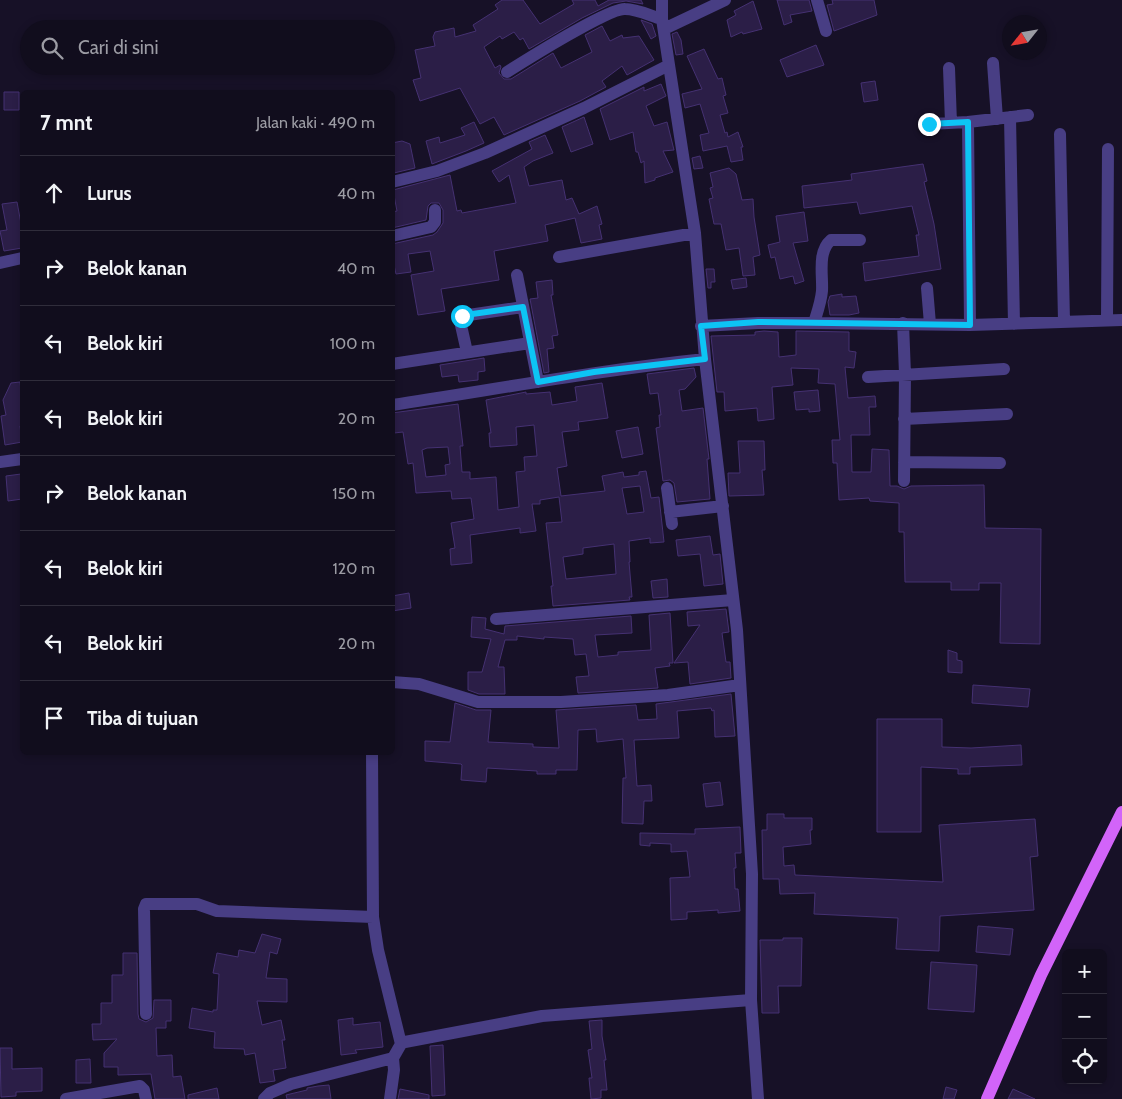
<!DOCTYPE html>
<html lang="id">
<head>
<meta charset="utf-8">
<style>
	body { margin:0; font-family:Cabin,sans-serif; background:#1a1626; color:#f1f3f6 }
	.controls { position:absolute; right:15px; bottom:15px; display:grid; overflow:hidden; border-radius:8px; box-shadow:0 2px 8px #0003 }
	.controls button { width:45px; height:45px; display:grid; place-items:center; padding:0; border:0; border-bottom:1px solid #302d3b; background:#110d1d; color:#f1f3f6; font:25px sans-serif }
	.compass { position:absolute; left:1002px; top:15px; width:45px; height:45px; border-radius:50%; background:#110d1d; box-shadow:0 2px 8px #0003; rotate:239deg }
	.stop { position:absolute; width:15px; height:15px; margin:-11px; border:4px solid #0dc4f5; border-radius:50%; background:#fff }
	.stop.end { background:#0dc4f5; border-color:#fff; box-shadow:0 1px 5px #0008 }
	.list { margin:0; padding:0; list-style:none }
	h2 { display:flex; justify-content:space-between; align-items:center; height:65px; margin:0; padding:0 20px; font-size:21px }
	h2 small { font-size:16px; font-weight:400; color:#9c9ca4 }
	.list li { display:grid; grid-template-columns:32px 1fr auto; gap:15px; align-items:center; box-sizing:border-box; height:75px; padding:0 20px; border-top:1px solid #302d3b }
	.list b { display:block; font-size:19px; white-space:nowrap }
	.list em { font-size:16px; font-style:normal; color:#9c9ca4 }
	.icon { flex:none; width:28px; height:28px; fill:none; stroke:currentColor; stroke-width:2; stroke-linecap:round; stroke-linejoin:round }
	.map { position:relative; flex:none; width:1122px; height:1099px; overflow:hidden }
	.search { position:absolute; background:#110d1d; box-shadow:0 2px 8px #0003; left:20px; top:20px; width:375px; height:55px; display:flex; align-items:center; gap:12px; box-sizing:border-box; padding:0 18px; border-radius:28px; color:#9c9ca4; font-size:19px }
	.panel { position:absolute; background:#110d1d; box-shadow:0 2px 8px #0003; left:20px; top:90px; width:375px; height:665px; border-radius:8px }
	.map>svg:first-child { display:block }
	.building { fill:#2b1e47; stroke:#453172; fill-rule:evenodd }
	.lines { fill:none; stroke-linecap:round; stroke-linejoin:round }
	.minor { stroke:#483e84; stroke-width:12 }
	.major { stroke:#d264f9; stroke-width:12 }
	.route { stroke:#0dc4f5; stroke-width:6 }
</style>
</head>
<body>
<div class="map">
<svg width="1122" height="1099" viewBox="0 0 1122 1099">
	<rect width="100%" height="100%" fill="#171127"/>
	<!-- building -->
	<path class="building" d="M502 0H523L540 24 574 4 572 0H595L598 6 609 0H641L643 4 626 1 613 3 582 18 529 49 523 38 520 40 514 32 502 39 500 36 484 47 495 68 500 65 501 67 499 73 504 79H511L553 53 561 68 592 52 585 35 602 26 610 41 622 35 623 38 639 36 654 60 627 75 622 66 602 81 606 87 580 101 504 135 494 117 480 124 460 88 420 101 413 80 421 78 415 50 435 46 433 37 435 32 454 28 455 37 476 31 473 25 498 9 495 5Z
		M777 0H809L812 11 790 15 792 22 784 25Z
		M832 0H874L877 15 834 31 827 5 833 4Z
		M753 1 762 29 743 34 742 32 731 37 727 20 736 15 734 11Z
		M641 20 652 24 656 36 651 39Z
		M677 32 681 40 683 54 676 55 672 34Z
		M816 45 824 65 787 77 780 60Z
		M704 49 718 79 722 78 726 95 723 96 728 113 720 115 725 133 727 132 728 137 738 132 743 147H741L743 160 731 162 727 146 703 151 700 135 709 133 700 104 685 108 682 94 702 89 687 56Z
		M875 81 878 100 864 102 861 83Z
		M661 84 666 96 646 106 654 126 667 122 674 150 663 151 673 172 655 178V180L645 183 644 161 641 163 638 152H636L633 132 610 140 600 109 644 87V91Z
		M4 92H19V110H4Z
		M584 117 593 144 571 152 562 127Z
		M474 122 484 143 466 151 432 164 426 141 439 137 440 143 465 135 461 128Z
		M545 135 553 153 533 161 524 167 529 186 562 180 566 200 572 198 579 214 597 206 602 224 599 225 602 239 581 243 575 218 545 225 548 241 494 251 499 280 441 289 445 311 418 315 411 275 434 271 430 251 408 254 411 272 396 274 392 256V244L433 235 437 232 443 223V210L439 203H431L428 206 426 220 392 228V212L397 211 393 190 450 175 457 211 461 210 462 213 516 203 509 175 499 182 492 171 532 149 529 142Z
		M402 141 410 144 415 168 394 173 392 164V143Z
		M700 156 703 168 694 169 692 158Z
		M923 164 927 181 924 182 934 224 941 269 865 281 863 263 919 256 916 235H919L912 206 860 214 857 202 804 208 802 186 852 180 851 174Z
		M729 168 736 174 742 200 753 199 754 217 760 255 753 257 755 275 743 276 739 248 726 250 721 224H714L709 199 713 198 710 188 713 187 710 173Z
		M17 202 22 229V248L4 251 0 231 7 230 2 204Z
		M804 212 808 241 793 243 804 281 795 284 793 276 780 279 775 257 771 258 768 245 780 242 776 216Z
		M706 269H714L715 282H711V288H708Z
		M746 278 747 287 733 289 731 280Z
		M552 280 553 295H551L558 335 552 336 554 348 547 349 549 372 544 373 530 299 538 298 536 282Z
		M842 294V297L856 296 859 313 849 315H830L828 302 830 296Z
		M764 331 778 332 779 357 796 355V331L849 332V351L856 352 854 368 845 367 848 398 875 396 876 407H869L870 435H851L852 472H871L872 449 889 450 890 486H897L904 489 911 486 984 485 985 528 1041 529 1040 644 1000 643 1001 583H979V590H951V582H905L904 532H899V503L870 501 869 498 839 500 837 463H833L832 440H840L835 384 818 383 819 369 791 368 793 385 772 387 774 419 758 421 757 408 725 411 724 392H717L711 336 755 335V332Z
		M484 358 485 371 478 372V380L459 382 458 375 442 377 440 365Z
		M694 368 696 377 685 389 679 390 682 411 703 408 709 459H707L710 499 677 502 674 483 670 480 663 481 656 428 660 427 659 415H661L658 393 650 394 647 374Z
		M20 382 22 399V426H20L22 442 5 445 1 416 6 415 3 400 11 383Z
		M602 383 608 418 578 422 579 430 562 432 567 466 557 468 561 496 605 491 602 476 623 472 624 477 639 475V472L646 471 651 498 659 497 664 542 650 543V538L629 541 630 562H629L632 597H629L630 600 553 606 551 586H553L546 523 562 522 559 497 540 500V504H532L536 531 520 533V528L470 535 472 563 451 565 450 549 455 548 451 523 474 519 471 498 452 499 451 491 416 493 413 463 408 464 403 432 394 433 392 413 458 404 463 446H460L462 472H470V479L496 477 498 510 519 507 516 472 525 471 524 457 537 456 534 425 516 427 517 445 490 447 489 433H491L486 400 526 392V394L550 392 552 405 577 401 575 387ZM448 447 450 464 445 465 446 475 426 477 422 450 427 448ZM640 486 644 512 627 514 622 488ZM614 544 616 574 566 579 563 557 583 554V548Z
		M818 390 820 411 809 412V409L796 410 794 392Z
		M638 427 643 454 622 458 616 431Z
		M738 441H764L765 470H762L764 495 729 496 728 473H740Z
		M21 474 22 499 8 501 6 476Z
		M710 536 713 555 720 554 723 584 704 586 700 554 678 556 676 540Z
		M667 579 668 597 653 598 651 581Z
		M409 593 411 608 392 611V596Z
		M726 609 729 632 722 633 726 662H730L731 678 690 684 688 662 674 663 700 625 688 626 687 612Z
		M670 613 673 663H669L670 666 655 668 658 688 578 693 576 677 589 676 586 654 575 655 573 639 544 637V639L517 636V640H505L498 667H504L505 694H479L468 690V672H482L491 639 471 637 472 617 486 618 485 629 504 634 505 626 631 616 632 633 595 635 598 657 618 655V652L651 650 649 615Z
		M948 650 957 653V660L962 661V673L948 672Z
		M973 685 1030 689 1028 707 972 703Z
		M731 694 735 736 715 737 714 710 712 711 711 708 677 711 679 738 634 740 637 786 651 785 652 801H644L643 824 622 823 623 778H626L623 739 597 742 596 729 578 730 577 770H556V774H537V771L487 768 486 782 461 780 462 765 461 764 425 761V741L450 742 455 703 476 710H491L488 742 533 744V747L559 748 556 710 636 705 638 720 657 719 656 704Z
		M877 719H942V747L971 748 1021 745 1022 765 970 767V774H958V769L921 767V832H877Z
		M720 782 723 805 706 807 703 784Z
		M767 814H784V818H812V830H810L811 844 783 847 784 866 794 865 795 875 943 882 939 825 1035 819 1038 856 1030 857 1034 910 940 916 939 951 896 949 898 918 814 914 815 893 780 894 779 879H763L762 830H767Z
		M740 827 741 853H735L736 868H734L735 889H738L740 911 718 913V910L687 912V919L671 920 670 878 690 877 687 851 671 852V844L650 843V846L640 845V833L695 834V829Z
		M978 926 1013 929 1010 955 976 952Z
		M262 934 281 939 277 954 270 952 266 978 287 979V1002L257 1001 262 1025 281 1020 285 1040H282L286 1068 273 1070 275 1081 260 1083 255 1053 245 1055 244 1049 214 1048 215 1032 189 1028 192 1008 213 1012V1010H217L219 974 213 973 217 953 238 957 239 950 255 953Z
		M783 938H802L801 986H778L779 1013H762L760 940H783Z
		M123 953H137L138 1014 139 1019 146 1022 153 1018 154 1000H171V1021H166V1028H156L157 1056 172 1055 173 1077 181 1076 185 1099H155L151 1074 118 1075V1067H104V1053L117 1039 93 1040 92 1024H101V1003H112V975H123Z
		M931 962 977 965 974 1012 928 1009Z
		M353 1018V1025L380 1022 383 1047 355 1050 357 1053 341 1055 338 1020Z
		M602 1020V1036L606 1060H604L607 1090H601V1098L591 1099 589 1078H592L588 1050 592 1049 589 1021Z
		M443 1045 445 1095 432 1096 430 1046Z
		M0 1048H12V1069L42 1068V1091L16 1092V1096L1 1097Z
		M90 1059 91 1083H76V1060Z
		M329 1085 331 1099H287L286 1095 307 1090V1088L318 1086Z
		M946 1087 957 1090 954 1099H943Z
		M217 1088 219 1099H188V1095Z
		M400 1089 429 1095V1099H398Z
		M1013 1089 1035 1099H1008Z"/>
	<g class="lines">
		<!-- minor -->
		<path class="minor" d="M662 0V19L669 65 695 233 705 359 737 630 752 874 751 1000 758 1099
			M817 0 826 31
			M664 29 725 0
			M993 63 997 119
			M949 68 951 123
			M507 72C526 60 609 8 625 9 637 9 651 16 662 19
			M1010 117 1014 324
			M968 122 1028 115
			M929 124 968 122 970 325
			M1060 134 1064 321
			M392 182 437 171 485 153 584 108 669 65
			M392 236 431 227 435 222V210
			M559 257 695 233
			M0 263 22 258
			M517 275 538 382
			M927 288 930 324
			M1107 320 1108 149
			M814 323 970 325 1122 320
			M903 323 905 374 904 481
			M701 326 758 323H814C817 313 821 302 822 291 823 275 817 252 831 240H860
			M467 352 460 321 462 316 523 307
			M392 364 530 343
			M868 377 1004 369
			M392 405C497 389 600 370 705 359
			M904 419 1007 414
			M0 462 22 459
			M904 462 1000 463
			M667 488 672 524
			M670 512 723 506
			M496 619 733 600
			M392 682 419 684 478 702H561L668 695 740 685
			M372 752 373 917 378 950 401 1044
			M146 1014 144 909 146 904H197L217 911 373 917
			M66 1099 140 1086 144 1090 146 1099
			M264 1099 270 1093 291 1084 393 1058
			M390 1099 394 1070 393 1058 401 1044 405 1042 542 1016 751 1000"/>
		<!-- major -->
		<path class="major" d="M987 1099 1041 975 1122 812"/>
	</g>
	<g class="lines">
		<!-- route -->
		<path class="route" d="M462 316 465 315 523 307 538 382 594 372 705 359 701 326 758 322 970 325 968 122 929 124"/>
	</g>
</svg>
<div class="controls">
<button>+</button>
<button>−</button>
<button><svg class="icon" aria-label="locate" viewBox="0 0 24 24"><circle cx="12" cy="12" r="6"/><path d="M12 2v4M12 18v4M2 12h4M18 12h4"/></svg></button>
</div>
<svg class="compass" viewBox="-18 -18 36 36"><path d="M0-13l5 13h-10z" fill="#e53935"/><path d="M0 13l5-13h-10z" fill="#9c9ca4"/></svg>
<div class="stop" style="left:462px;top:316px"></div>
<div class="stop end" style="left:929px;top:124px"></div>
<div class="search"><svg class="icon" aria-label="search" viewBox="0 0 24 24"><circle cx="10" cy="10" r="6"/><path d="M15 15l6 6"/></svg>Cari di sini</div>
<section class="panel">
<h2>7 mnt<small>Jalan kaki · 490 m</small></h2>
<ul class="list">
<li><svg class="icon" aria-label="ahead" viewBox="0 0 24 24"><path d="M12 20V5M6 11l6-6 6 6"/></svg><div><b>Lurus</b></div><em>40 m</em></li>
<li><svg class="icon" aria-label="right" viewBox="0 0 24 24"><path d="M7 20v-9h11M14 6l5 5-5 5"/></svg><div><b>Belok kanan</b></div><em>40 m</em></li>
<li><svg class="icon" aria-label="left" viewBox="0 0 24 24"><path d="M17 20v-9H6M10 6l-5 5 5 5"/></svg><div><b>Belok kiri</b></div><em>100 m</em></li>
<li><svg class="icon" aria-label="left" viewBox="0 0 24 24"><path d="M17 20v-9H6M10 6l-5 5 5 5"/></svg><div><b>Belok kiri</b></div><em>20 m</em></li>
<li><svg class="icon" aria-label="right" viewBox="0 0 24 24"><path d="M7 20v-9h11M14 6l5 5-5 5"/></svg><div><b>Belok kanan</b></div><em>150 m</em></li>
<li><svg class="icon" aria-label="left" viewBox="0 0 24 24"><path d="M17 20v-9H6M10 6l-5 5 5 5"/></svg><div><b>Belok kiri</b></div><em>120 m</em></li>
<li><svg class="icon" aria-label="left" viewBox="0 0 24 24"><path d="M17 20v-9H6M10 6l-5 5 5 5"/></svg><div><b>Belok kiri</b></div><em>20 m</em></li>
<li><svg class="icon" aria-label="arrive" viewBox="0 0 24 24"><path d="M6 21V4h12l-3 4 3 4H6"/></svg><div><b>Tiba di tujuan</b></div></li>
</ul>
</section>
</div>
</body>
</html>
